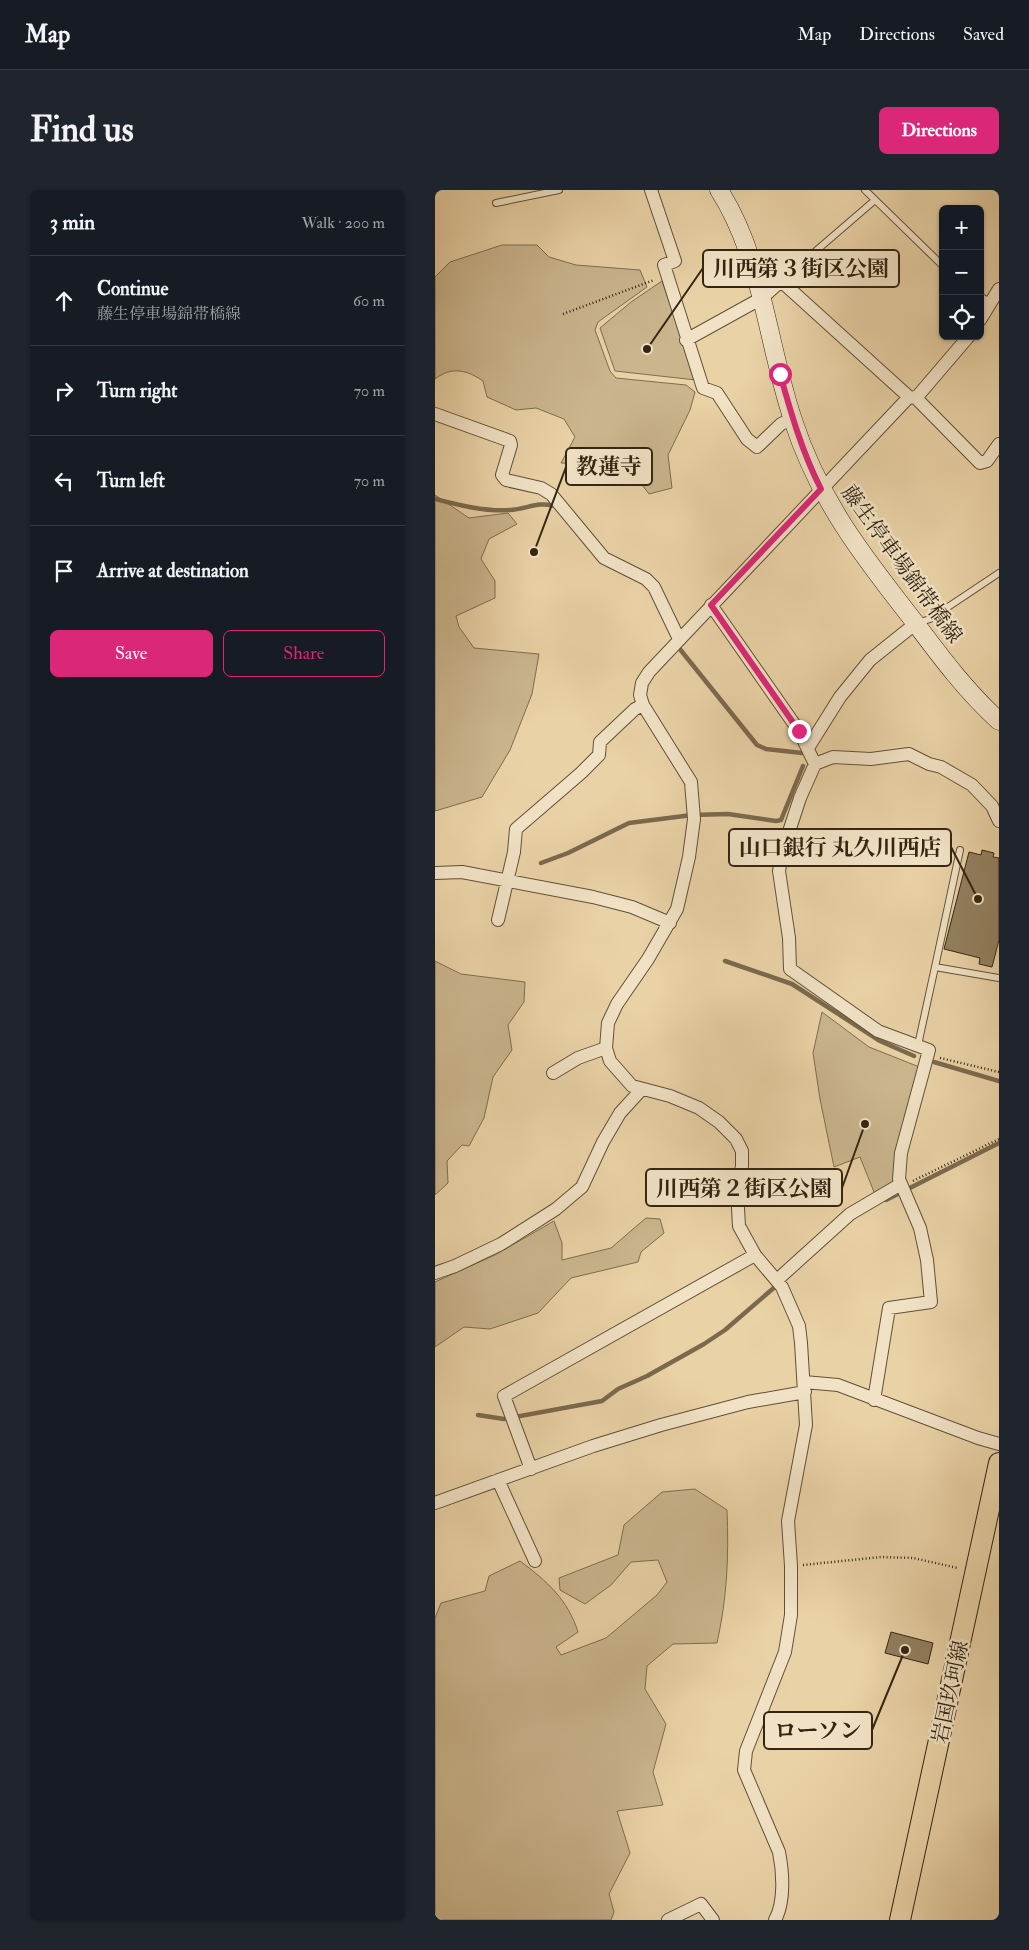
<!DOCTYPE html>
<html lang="en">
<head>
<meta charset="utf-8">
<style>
	body { margin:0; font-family:"IM FELL Double Pica","Noto Serif JP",serif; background:#20242c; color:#f1f3f6 }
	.controls { position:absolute; right:15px; top:15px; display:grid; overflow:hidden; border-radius:8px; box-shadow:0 1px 4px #0004 }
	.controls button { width:45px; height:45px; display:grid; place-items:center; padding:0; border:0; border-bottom:1px solid #363941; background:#171b24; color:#f1f3f6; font:25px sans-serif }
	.stop { position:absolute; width:15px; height:15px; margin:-11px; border:4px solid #db2777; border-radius:50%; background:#fff }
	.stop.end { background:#db2777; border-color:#fff; box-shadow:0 1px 5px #0008 }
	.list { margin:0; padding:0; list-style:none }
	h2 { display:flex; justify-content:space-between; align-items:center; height:65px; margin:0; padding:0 20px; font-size:21px }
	h2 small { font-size:16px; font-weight:400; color:#9ea1a6 }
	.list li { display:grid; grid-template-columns:32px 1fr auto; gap:15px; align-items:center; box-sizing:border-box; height:90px; padding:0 20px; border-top:1px solid #363941 }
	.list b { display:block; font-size:19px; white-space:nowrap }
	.list p { margin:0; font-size:16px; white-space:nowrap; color:#9ea1a6 }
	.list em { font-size:16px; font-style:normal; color:#9ea1a6 }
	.actions { display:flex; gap:10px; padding:15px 20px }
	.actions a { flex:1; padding:11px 0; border:1px solid #db2777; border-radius:8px; text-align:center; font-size:18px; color:#db2777 }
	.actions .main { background:#db2777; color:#fff }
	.icon { flex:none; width:28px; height:28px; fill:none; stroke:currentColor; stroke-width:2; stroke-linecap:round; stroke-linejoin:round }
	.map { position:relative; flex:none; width:564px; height:1730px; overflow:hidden; border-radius:8px }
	header { display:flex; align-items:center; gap:30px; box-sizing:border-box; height:70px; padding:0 25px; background:#171b24; border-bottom:1px solid #363941 }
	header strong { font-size:24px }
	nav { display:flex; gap:28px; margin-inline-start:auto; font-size:18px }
	.intro { display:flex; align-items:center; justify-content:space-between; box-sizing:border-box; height:120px; padding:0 30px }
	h1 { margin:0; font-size:35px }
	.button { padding:12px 22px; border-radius:8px; background:#db2777; color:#fff; font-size:18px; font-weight:700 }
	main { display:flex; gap:30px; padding:0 30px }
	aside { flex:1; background:#171b24; border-radius:8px; box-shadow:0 1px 4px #0004 }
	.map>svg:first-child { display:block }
	.green { fill:#cab58d; stroke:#7e6d50 }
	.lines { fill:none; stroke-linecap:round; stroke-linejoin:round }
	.stream { stroke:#7b694d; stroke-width:4.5 }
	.building { fill:#927f5f; stroke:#332512 }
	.service-casing { stroke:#605037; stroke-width:8 }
	.minor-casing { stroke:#605037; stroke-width:14 }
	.secondary-casing { stroke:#332512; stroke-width:19 }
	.primary-casing { stroke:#332512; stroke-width:22 }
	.path { stroke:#332512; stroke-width:2.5; stroke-dasharray:1 2.5; stroke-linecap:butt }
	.service { stroke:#f1e2c5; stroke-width:6 }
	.minor { stroke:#f1e2c5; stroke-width:12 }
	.secondary { stroke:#f1e2c5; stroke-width:18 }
	.primary { stroke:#e9d2a6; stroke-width:20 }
	.route { stroke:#db2777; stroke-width:6 }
	.labels { text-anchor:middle; stroke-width:5; stroke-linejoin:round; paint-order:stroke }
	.street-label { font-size:21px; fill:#332512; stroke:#f1e2c5 }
	.leader { fill:none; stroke:#332512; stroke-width:2 }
	.callout-dot { fill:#332512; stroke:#f1e2c5; stroke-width:2 }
	.callout { fill:#f1e2c5; stroke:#332512; stroke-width:2 }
	.callout-label { font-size:22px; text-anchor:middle; font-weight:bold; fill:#332512 }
</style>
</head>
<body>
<header>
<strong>Map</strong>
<nav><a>Map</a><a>Directions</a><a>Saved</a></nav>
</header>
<div class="intro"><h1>Find us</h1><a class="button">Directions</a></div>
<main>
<aside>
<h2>3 min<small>Walk · 200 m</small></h2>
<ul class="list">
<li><svg class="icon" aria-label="ahead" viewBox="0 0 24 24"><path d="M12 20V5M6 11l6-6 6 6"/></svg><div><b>Continue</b><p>藤生停車場錦帯橋線</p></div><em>60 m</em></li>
<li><svg class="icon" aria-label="right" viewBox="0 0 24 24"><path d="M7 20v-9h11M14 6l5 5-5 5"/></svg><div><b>Turn right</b></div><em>70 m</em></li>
<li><svg class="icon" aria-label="left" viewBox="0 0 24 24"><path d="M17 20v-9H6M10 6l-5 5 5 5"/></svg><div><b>Turn left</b></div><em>70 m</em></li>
<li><svg class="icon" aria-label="arrive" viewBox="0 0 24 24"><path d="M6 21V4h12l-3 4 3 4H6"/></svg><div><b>Arrive at destination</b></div></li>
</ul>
<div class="actions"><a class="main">Save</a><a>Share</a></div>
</aside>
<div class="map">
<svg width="564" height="1730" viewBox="0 0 564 1730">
	<rect width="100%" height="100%" fill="#e9d2a6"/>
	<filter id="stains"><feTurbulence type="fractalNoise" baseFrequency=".004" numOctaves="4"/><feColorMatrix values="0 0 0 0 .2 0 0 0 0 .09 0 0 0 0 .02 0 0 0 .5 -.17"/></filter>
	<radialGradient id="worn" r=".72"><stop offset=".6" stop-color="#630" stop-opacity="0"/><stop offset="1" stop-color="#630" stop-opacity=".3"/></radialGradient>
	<!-- green -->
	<path class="green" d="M67 55H102L114 67 141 75 205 80 212 97 163 132 160 140 175 181 181 188 251 195 260 202 255 220 233 265 237 298 214 304 201 287 157 274 126 273 140 247 129 229 101 218 81 220 52 207 48 191C32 180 17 176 0 189V87L15 72Z
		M227 91 261 190 180 181 165 138 196 112Z
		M0 305 34 328 73 323 82 334 54 349 46 369 60 391V408L21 426 24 437 39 458 104 464 97 504 75 560 47 607 0 621Z
		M0 771 26 784 90 792 89 812 73 835 77 860 58 887 49 928 34 956 27 955 12 971 13 993 0 1005Z
		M387 822 434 857 487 878 459 988 456 996 439 1002 425 967 399 977 385 909 378 863Z
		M211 1028 225 1029 229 1043 206 1062 203 1072 136 1088 103 1123 55 1139 29 1137 0 1157V1092L60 1065 119 1031 127 1053V1070L176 1058Z
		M260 1299 292 1320C294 1367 292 1408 282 1453L238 1454 212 1476 210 1499 231 1534 218 1582 228 1615 182 1621 195 1663 174 1704 179 1722 176 1730H0V1428L6 1413 50 1401 54 1386 85 1371C112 1391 133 1410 143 1442L121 1457 126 1465 171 1448 222 1405 232 1392 223 1370 196 1372 176 1395 150 1414 125 1400 124 1388 183 1365 189 1335 227 1302Z"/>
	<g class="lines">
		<!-- stream -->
		<path class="stream" d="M0 309C23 315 51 322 75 320 92 319 103 311 121 316
			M244 458 322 555 331 559 367 563
			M106 673 133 663 194 633 257 625 293 624 341 631 346 630 368 576
			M290 771 357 794 445 851 479 866
			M499 872 564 891
			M451 1010 564 953
			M43 1225 69 1229 167 1211 183 1199 212 1186 269 1154 290 1140 341 1096"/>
	</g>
	<!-- building -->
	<path class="building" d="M547 660 559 663 558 667 564 668V750L557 777 544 774 545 768 509 759 534 662 546 665Z
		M456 1442 498 1453 493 1474 450 1463Z"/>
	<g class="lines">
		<defs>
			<path id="service" d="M430 0 508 76
				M61 13 124 0
				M346 91 440 10
				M545 106 556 113
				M482 433 495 429 564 383
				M500 777 525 660
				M483 855 500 777 564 788"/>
			<path id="minor" d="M216 0 240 71 229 75 268 198 282 203 312 249 322 257 346 234 357 229
				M545 130 564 99
				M251 150 327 108 346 91 474 207 481 208 545 273 552 271 564 254
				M481 208 534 146
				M0 224 75 251 76 255 67 285 71 290 106 298 116 304 169 368 211 389 219 397 244 449
				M276 415 364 541 380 574
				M373 558 405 507 435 470 480 434
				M0 683 27 682 158 707 197 717 235 733
				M63 730 79 662 81 639 146 583 164 565 165 552 200 519 208 515
				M118 883 143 868 171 858
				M0 1083 20 1076 66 1054 121 1019 147 997 168 952 185 923 206 900
				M342 1090 415 1024 466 994
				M369 1192 403 1195 543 1248 564 1254
				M439 1210 454 1118 496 1112 492 1070 485 1038 464 989 466 963 494 860 443 841 355 779 354 748 344 681 347 663 365 608 380 574 398 567 436 569 474 564 494 574 506 577 537 595 557 616 564 631
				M96 1279 69 1206 320 1065
				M63 1290 100 1371
				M0 1313 158 1256 226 1235 313 1212 370 1202
				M233 1730 266 1714 278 1730
				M340 1730C350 1712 348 1682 344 1662L309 1580 311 1561 350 1462 356 1425V1376L353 1331 371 1235 366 1153 364 1136 347 1097 320 1065 304 1036 302 1001 307 976V961L301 949 284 932 264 918 235 906 197 896 175 871 171 858 173 833 182 814 213 769 242 719 254 667 259 629 256 592 208 515 205 505 207 493 214 482 474 207"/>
			<path id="secondary" d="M284 0C328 69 332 153 358 230 384 310 427 365 478 430 505 466 531 501 564 531"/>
			<path id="primary" d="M465 1730 564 1273"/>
		</defs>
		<!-- service casing -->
		<use href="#service" class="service-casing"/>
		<!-- minor casing -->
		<use href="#minor" class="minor-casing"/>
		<!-- secondary casing -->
		<use href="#secondary" class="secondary-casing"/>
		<!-- primary casing -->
		<use href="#primary" class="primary-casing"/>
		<!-- path -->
		<path class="path" d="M128 124 219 90
			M505 868 564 882
			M478 991 564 949
			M368 1375 446 1367 478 1368 523 1378"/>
		<!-- service -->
		<use href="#service" class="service"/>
		<!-- minor -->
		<use href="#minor" class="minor"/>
		<!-- secondary -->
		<use href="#secondary" class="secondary"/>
		<!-- primary -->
		<use href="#primary" class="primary"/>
	</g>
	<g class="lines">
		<!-- route -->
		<path class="route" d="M345 184C356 223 367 262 386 299L276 415 364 541"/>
	</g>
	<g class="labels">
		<!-- street labels -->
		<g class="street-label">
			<text transform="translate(467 374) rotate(54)" y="7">藤生停車場錦帯橋線</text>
			<text transform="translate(515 1502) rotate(-78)" y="7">岩国玖珂線</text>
		</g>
	</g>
	<!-- callouts -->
	<path class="leader" d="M212 159L268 78M99 362L131 277M543 709L516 657M430 934L407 998M470 1460L437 1540"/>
	<g class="callout-dot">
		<circle cx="212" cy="159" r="5"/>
		<circle cx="99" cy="362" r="5"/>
		<circle cx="543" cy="709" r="5"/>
		<circle cx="430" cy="934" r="5"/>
		<circle cx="470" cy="1460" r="5"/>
	</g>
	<g class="callout">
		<rect x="268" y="60" width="196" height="37" rx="5"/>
		<rect x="131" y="258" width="86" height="37" rx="5"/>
		<rect x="294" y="639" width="222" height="37" rx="5"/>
		<rect x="211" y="979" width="196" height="37" rx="5"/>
		<rect x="329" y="1522" width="108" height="37" rx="5"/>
	</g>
	<g class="callout-label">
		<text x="366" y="86">川西第３街区公園</text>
		<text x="174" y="284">教蓮寺</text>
		<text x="405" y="665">山口銀行 丸久川西店</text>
		<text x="309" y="1006">川西第２街区公園</text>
		<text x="383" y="1548">ローソン</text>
	</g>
	<rect width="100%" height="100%" filter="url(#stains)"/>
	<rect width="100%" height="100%" fill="url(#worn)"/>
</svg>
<div class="controls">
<button>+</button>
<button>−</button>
<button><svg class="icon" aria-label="locate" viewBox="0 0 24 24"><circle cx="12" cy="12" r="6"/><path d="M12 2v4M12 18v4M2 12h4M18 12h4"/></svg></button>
</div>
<div class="stop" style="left:345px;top:184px"></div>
<div class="stop end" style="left:364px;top:541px"></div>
</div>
</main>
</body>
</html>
